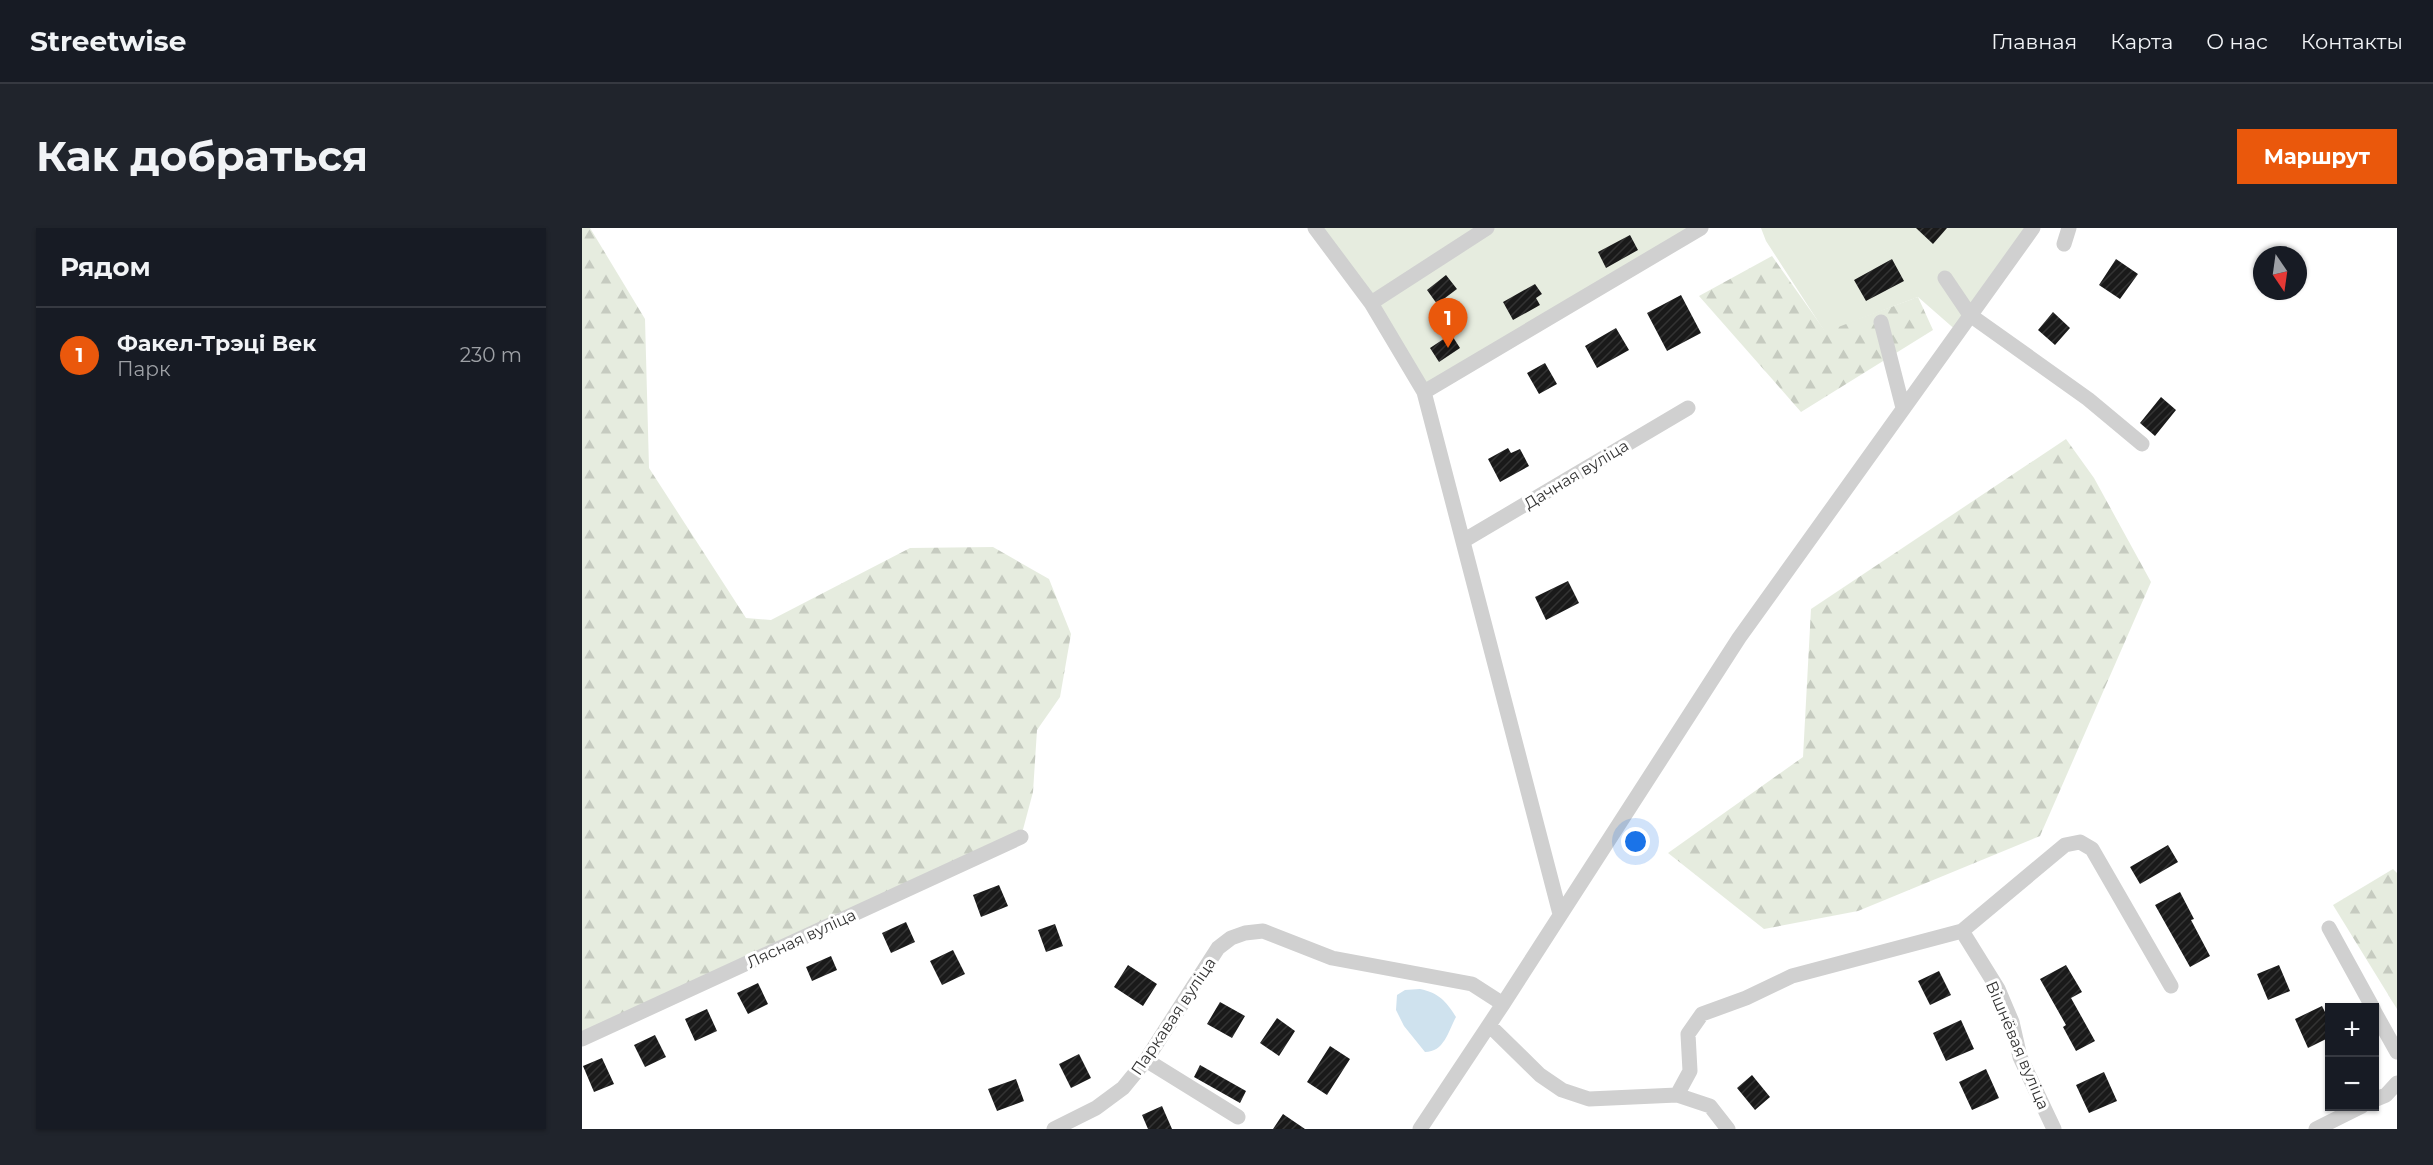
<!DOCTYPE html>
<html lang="ru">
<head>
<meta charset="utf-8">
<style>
	body { margin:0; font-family:Montserrat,sans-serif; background:#20242c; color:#f1f3f6 }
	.controls { position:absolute; right:18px; bottom:18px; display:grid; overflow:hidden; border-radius:0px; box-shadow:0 2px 4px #0004 }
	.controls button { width:54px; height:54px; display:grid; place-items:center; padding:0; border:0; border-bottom:2px solid #363941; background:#171b24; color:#f1f3f6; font:30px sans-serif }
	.compass { position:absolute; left:1671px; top:18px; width:54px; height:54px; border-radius:50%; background:#171b24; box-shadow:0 2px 4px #0004; rotate:167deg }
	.you { position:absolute; left:1054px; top:614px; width:21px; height:21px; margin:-15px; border:4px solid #fff; border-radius:50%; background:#1a73e8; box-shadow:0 0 0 9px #1a73e833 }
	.badge { display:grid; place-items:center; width:39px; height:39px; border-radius:50%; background:#ea580c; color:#fff; font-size:20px; font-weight:700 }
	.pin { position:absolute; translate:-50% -50px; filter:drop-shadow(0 2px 3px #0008) }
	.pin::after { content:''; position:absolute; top:32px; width:21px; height:18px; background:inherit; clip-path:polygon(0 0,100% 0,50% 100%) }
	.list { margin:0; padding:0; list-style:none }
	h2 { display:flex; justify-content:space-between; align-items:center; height:78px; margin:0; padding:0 24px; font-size:26px }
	h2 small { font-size:20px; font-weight:400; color:#9ea1a6 }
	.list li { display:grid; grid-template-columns:39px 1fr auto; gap:18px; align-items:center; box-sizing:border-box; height:96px; padding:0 24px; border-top:2px solid #363941 }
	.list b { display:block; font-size:22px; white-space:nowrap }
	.list p { margin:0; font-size:20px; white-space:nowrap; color:#9ea1a6 }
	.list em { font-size:20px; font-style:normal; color:#9ea1a6 }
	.map { position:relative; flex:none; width:1815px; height:901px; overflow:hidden; border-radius:0px }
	header { display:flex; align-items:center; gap:36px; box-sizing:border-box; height:84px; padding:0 30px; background:#171b24; border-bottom:2px solid #363941 }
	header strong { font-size:28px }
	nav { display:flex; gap:33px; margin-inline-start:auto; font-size:21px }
	.intro { display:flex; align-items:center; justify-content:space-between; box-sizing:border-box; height:144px; padding:0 36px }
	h1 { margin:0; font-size:42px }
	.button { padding:15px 27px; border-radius:0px; background:#ea580c; color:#fff; font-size:21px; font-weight:700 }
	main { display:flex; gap:36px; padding:0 36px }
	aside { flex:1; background:#171b24; border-radius:0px; box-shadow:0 2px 4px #0004 }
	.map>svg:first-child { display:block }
	.forest { fill:url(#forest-firs) }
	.garden { fill:#e6ecdf }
	.water { fill:#cfe2ee }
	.building { fill:url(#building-hatch) }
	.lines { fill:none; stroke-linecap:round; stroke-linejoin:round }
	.minor { stroke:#d0d0d0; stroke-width:15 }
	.labels { text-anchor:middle; stroke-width:6; stroke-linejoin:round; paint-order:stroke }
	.street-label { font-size:16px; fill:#333; stroke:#fff }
</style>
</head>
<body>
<header>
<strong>Streetwise</strong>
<nav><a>Главная</a><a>Карта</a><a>О нас</a><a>Контакты</a></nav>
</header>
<div class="intro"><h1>Как добраться</h1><a class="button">Маршрут</a></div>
<main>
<aside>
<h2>Рядом<small></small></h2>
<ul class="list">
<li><span class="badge">1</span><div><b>Факел-Трэці Век</b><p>Парк</p></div><em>230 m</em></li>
</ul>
</aside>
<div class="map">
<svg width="1815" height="901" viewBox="0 0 1815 901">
	<defs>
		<pattern id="forest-firs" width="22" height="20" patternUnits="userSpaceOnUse" patternTransform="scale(1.5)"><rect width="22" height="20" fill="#e6ecdf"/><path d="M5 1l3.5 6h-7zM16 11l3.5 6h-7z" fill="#c6cbc0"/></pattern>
		<pattern id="building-hatch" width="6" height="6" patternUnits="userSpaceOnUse" patternTransform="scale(1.5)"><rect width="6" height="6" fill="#1a1a1a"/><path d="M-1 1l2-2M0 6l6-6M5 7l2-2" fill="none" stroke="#333"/></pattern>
	</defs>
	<rect width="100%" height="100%" fill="#fff"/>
	<!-- forest -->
	<path class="forest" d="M0 0H8L63 91 67 240 164 390 189 392 328 320 411 319 467 351 489 406 478 469 455 502 451 564 439 609 0 811Z
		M1190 28 1243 103 1336 69 1351 102 1219 184 1117 68Z
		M1484 211 1512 250 1569 354 1458 608 1276 683 1182 701 1086 625 1221 529 1229 381Z
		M1811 641 1815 645V781L1751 677Z"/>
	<!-- garden -->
	<path class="garden" d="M733 0H1119L842 164Z
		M1179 0H1446L1376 104 1336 69 1243 104 1184 13Z"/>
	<!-- water -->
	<path class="water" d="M838 761C857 765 864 773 874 789 866 804 862 824 843 824L822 798 814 782 815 767 823 762Z"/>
	<!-- building -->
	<path class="building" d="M1334 0H1365L1351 16Z
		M1048 7 1056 22 1024 40 1016 24Z
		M1310 31 1322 53 1284 73 1272 52Z
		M1534 31 1556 46 1538 71 1517 57Z
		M864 47 875 61 855 76 845 62Z
		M953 56 960 66 954 70 958 77 931 92 921 74Z
		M1099 67 1119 105 1085 123 1065 85Z
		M1471 84 1488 100 1473 117 1456 102Z
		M1034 100 1047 122 1015 140 1003 118Z
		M869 106 878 120 857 134 848 120Z
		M963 135 975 156 957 166 945 145Z
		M1579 169 1594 182 1573 208 1558 195Z
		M926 220 929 225 938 221 947 238 918 254 906 231Z
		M986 353 997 375 964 392 953 369Z
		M1586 617 1596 634 1558 656 1548 639Z
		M417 657 426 678 399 689 391 667Z
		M1598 664 1612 691 1609 692 1628 728 1608 739 1573 677Z
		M324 694 333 714 309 725 300 705Z
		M473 696 481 718 464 724 456 702Z
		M371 722 383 746 360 757 348 733Z
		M249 728 255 742 230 753 224 739Z
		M546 737 575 756 561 778 532 759Z
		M1484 737 1500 764 1489 770 1513 813 1494 823 1481 799 1484 797 1458 751Z
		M1697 737 1708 763 1686 772 1675 746Z
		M1357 743 1369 767 1348 777 1336 753Z
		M176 755 186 776 166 786 155 765Z
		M638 774 663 788 650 810 625 796Z
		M1740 778 1748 794V809L1726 820 1713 791Z
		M125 781 135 803 113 813 103 791Z
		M695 790 713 803 697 828 678 815Z
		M1379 792 1392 821 1364 833 1351 805Z
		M73 807 84 829 63 839 52 817Z
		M748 818 768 831 745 867 725 854Z
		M497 826 509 850 489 860 477 836Z
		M20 830 32 856 12 864 1 838Z
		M618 837 664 863 658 875 612 849Z
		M1404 841 1417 870 1390 882 1377 854Z
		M1522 844 1535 873 1507 885 1494 857Z
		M1170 847 1188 869 1173 882 1155 860Z
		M434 851 442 873 415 883 406 861Z
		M580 878 590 901H566L560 887Z
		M701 886 723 901H691Z"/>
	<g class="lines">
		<!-- minor -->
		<path class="minor" d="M733 0 789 75 842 164 978 686
			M1482 16 1487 0
			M1363 50 1388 87 1506 171 1560 216
			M789 75 905 0
			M1299 94 1321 180
			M842 164 1119 0
			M881 313 1106 180
			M1747 700 1791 780
			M1380 703 1416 761 1430 794 1438 829 1472 901
			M1792 783 1815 824
			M907 797 958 847 980 862 1007 871 1095 867 1128 878 1146 901
			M0 811 439 609
			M564 832 656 889
			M1095 867 1108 843 1106 806 1120 786 1164 770 1210 748 1380 703 1483 617 1498 614 1510 621 1589 758
			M1792 872 1804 867 1815 855
			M472 901 514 880 541 860 564 832 636 720 649 710 663 705 681 703 750 730 890 756 921 776
			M838 901 921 776 1157 410 1451 0
			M1734 901 1780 878"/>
	</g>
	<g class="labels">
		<!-- street labels -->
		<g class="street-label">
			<text transform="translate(994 246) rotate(-31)" y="6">Дачная вуліца</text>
			<text transform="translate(219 710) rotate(-25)" y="6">Лясная вуліца</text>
			<text transform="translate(591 788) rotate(-56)" y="6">Паркавая вуліца</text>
			<text transform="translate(1436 817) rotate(67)" y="6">Вішнёвая вуліца</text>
		</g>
	</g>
</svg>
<div class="controls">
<button>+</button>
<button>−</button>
</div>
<svg class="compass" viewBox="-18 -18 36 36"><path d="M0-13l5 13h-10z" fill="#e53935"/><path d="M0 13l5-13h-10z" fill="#9ea1a6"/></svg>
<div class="you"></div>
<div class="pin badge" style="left:866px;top:120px">1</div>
</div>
</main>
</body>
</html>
